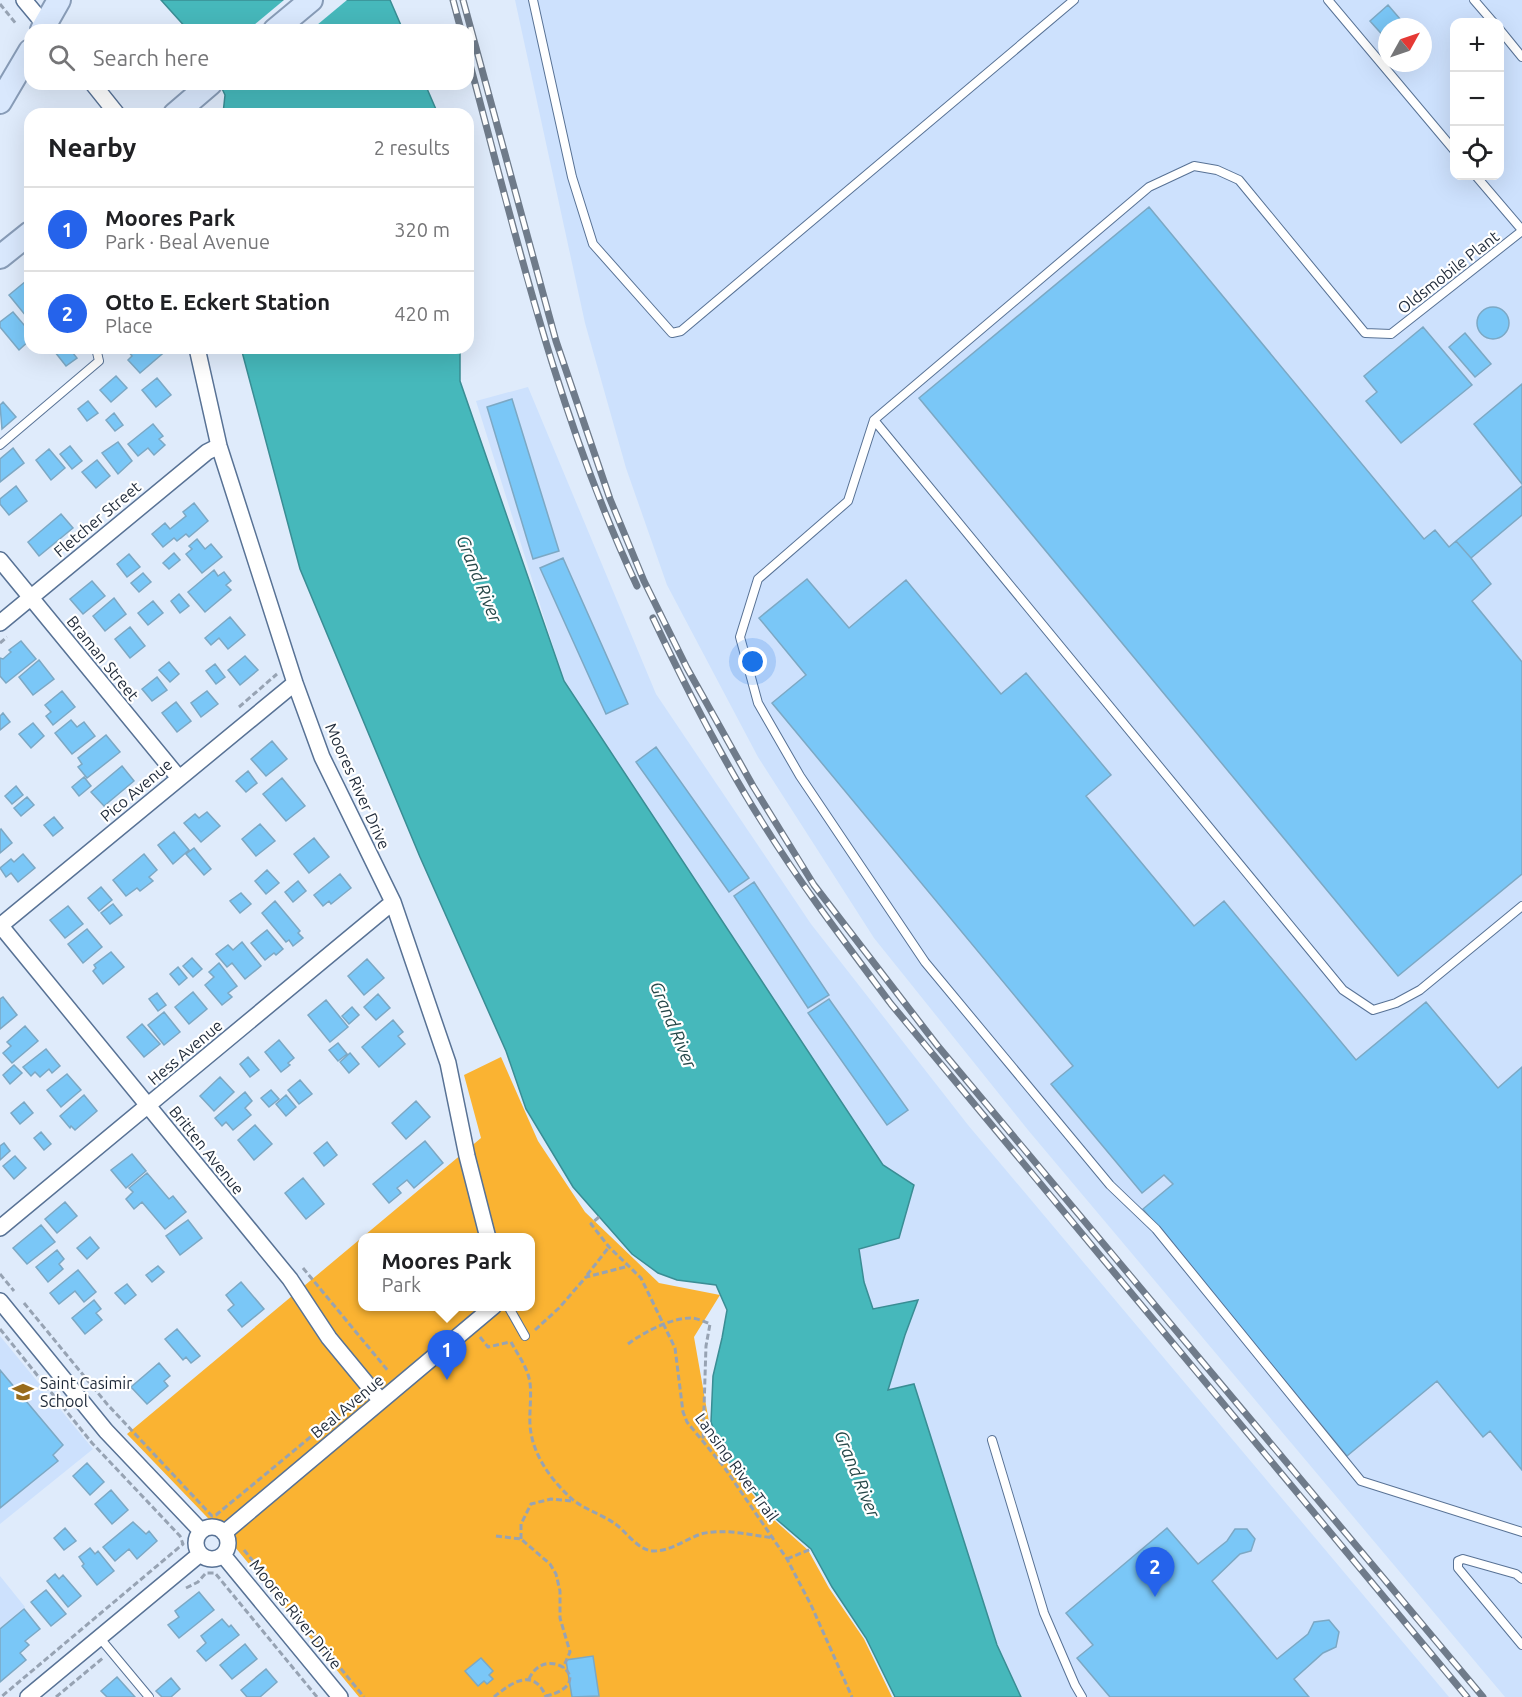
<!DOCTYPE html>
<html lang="en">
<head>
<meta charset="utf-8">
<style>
	body { margin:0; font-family:Ubuntu,sans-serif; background:#f6f6f6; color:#202124 }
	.controls { position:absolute; right:18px; top:18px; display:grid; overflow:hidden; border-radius:12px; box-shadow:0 6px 24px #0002 }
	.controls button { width:54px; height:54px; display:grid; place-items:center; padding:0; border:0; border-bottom:2px solid #e0e0e0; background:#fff; color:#202124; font:30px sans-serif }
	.compass { position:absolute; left:1378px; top:18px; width:54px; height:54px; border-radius:50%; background:#fff; box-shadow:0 6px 24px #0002; rotate:50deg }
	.you { position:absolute; left:753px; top:662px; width:21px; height:21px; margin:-15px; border:4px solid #fff; border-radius:50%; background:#1a73e8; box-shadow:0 0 0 9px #1a73e833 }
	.badge { display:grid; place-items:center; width:39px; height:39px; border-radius:50%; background:#2563eb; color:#fff; font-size:20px; font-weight:700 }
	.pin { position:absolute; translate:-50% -50px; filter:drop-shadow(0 2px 3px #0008) }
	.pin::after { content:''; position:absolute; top:32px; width:21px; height:18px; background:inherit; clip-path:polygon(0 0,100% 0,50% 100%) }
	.popup { position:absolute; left:358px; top:1233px; width:177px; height:78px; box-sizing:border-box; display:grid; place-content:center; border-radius:12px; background:#fff; filter:drop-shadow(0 2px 4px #0005); font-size:20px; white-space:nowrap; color:#757577 }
	.popup b { font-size:22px; color:#202124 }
	.popup::after { content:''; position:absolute; left:50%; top:100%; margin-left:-12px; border:12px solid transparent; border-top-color:#fff }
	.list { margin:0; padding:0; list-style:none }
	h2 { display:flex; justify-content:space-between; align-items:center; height:78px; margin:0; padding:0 24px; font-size:26px }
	h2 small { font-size:20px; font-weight:400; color:#757577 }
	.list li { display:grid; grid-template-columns:39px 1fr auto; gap:18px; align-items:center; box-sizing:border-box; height:84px; padding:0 24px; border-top:2px solid #e0e0e0 }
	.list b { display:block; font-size:22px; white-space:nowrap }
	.list p { margin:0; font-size:20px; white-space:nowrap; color:#757577 }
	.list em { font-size:20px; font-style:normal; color:#757577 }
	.icon { flex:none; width:33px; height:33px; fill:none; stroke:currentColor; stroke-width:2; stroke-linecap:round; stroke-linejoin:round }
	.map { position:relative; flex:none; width:1522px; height:1697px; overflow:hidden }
	.search { position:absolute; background:#fff; box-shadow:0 6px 24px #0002; left:24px; top:24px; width:450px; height:66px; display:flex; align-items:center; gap:15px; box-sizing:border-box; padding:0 21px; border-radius:18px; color:#757577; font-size:22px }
	.panel { position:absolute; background:#fff; box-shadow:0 6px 24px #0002; left:24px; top:108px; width:450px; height:246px; border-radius:18px }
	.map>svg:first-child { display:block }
	.built { fill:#cde1fd; fill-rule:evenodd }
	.green { fill:#fab332; fill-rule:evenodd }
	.water { fill:#46b8bb; stroke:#3a8d94; stroke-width:1.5 }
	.pier { fill:#dfebfb }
	.building { fill:#7ac7f7; stroke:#7ca8c4; stroke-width:1.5 }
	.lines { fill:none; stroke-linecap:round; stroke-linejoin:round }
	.service-casing { stroke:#587295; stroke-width:10 }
	.minor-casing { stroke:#587295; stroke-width:18 }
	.primary-casing { stroke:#889cb7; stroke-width:26 }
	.path { stroke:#97a3b3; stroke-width:3; stroke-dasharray:6 3; stroke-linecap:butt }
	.service { stroke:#fff; stroke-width:8 }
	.minor { stroke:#fff; stroke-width:15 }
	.primary { stroke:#d9e8fd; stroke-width:22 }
	.rail-casing { stroke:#6f7b8a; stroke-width:7 }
	.rail { stroke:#fff; stroke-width:4.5; stroke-dasharray:14; stroke-linecap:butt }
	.labels { text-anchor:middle; stroke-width:4.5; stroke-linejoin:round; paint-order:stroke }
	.street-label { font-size:16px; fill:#1f2a39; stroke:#fff }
	.poi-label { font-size:16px; fill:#1f2a39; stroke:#fff; text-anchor:start }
	.water-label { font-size:18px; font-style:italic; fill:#264849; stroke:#fff }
</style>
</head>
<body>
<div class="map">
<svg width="1522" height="1697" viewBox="0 0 1522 1697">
	<rect width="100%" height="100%" fill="#dfebfb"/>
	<!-- built -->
	<path class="built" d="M515 0H1522V1697H1505L1028 1130 874 938 758 757 667 585 626 468 585 323ZM1454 22H1500V176H1454ZM1387 27H1423V63H1387Z
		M528 387 656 694 811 924 968 1125 1449 1697H1021L997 1646 914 1385 888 1391 917 1300 873 1309 864 1282 859 1248 914 1185 883 1165 564 681 476 401Z
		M0 1336 93 1449 0 1524Z
		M0 1576 25 1607 0 1628Z"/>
	<!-- green -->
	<path class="green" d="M501 1057 538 1141 585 1212 659 1283 720 1295 694 1337 709 1422 719 1453 773 1519 808 1550 829 1588 864 1639 892 1697H359L230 1541 127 1434 481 1138 464 1075ZM363 1238H531V1306H363Z"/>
	<!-- water -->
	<path class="water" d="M161 0H390L403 30H188Z
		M220 84H425L438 114H223L225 95Z
		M241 348H460V381L564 681 883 1165 914 1185 899 1238 859 1249 864 1282 873 1309 918 1300 905 1335 888 1390 914 1384 997 1645 1021 1697H895L866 1638 832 1587 811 1549 775 1518 721 1452 711 1422 713 1376 722 1338 727 1310 716 1285 677 1280 658 1273 632 1254 573 1187 526 1109 506 1051 420 857 300 569Z"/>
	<!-- pier -->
	<path class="pier" d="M284 0H347L311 30H248Z"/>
	<!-- building -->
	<path class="building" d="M1388 5 1407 27H1387V40L1370 21Z
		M1149 207 1424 539 1435 530 1449 547 1456 541 1471 558 1491 584 1472 601 1522 662V874L1398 976 919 398Z
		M26 281 30 287V321L9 295Z
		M1477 323a16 16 0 1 1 32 0a16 16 0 1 1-32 0Z
		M13 312 30 332V340L19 350 0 327V322Z
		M1423 327 1472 385 1401 443 1366 401 1377 392 1364 376Z
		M1465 333 1491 364 1475 377 1449 347Z
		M60 348H69L77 358 66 366 55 352Z
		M132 348H167L168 349 140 373 128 360 132 356 128 351Z
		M116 376 127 388 111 402 100 390Z
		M157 378 171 395 156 407 142 390Z
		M1522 384V484L1474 424Z
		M512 399 559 551 533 559 487 407Z
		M88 401 98 413 87 421 78 409Z
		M3 402 16 417 2 429 0 405Z
		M114 413 123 425 115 431 106 420Z
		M153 424 163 436 159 439 165 445 154 455 148 448 138 456 128 444Z
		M118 442 132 461 118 474 102 453Z
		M70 446 82 461 72 469 60 454Z
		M13 448 24 463 0 482V459Z
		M49 449 65 468 51 480 36 460Z
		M97 460 110 476 96 488 82 472Z
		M16 486 27 501 9 515 0 504V499Z
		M1522 486V515L1471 558 1456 541Z
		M194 503 208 521 189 537 186 534 177 541 174 538 163 547 152 534 165 523 170 529 186 516 183 512Z
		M61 514 73 528 39 556 28 542Z
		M197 539 205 549 211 544 222 557 202 573 186 554 192 549 189 546Z
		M174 553 180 560 169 569 163 563Z
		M129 554 140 567 127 577 117 564Z
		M563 558 628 704 606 714 540 568Z
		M214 570 218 576 224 572 231 581 226 585 231 590 205 612 188 592Z
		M143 573 151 582 139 592 131 583Z
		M807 579 849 628 906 580 1001 694 1026 673 1111 775 1086 796 1194 926 1224 901 1356 1060 1426 1002 1498 1088 1522 1067V1470L1490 1431 1483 1437 1437 1381 1347 1456 1143 1209 1173 1184 1164 1175 1142 1193 1051 1084 1073 1066 772 703 806 675 759 618Z
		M92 581 105 596 83 614 70 599Z
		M179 594 189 606 180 613 171 601Z
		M114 598 126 614 105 631 93 616Z
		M153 601 163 613 148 625 138 613Z
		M230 617 245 635 228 649 219 638 211 645 205 638Z
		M130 627 145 646 130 658 115 639Z
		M21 641 36 659 6 683 0 676V658L3 659 11 652 9 650Z
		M245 656 258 670 240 685 228 670Z
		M39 660 54 679 33 695 19 677Z
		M169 662 179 674 170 682 159 670Z
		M215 664 225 677 216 684 206 671Z
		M157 677 167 690 152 701 142 689Z
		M62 691 75 707 53 725 46 716 51 712 45 705Z
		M207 691 218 704 201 717 191 703Z
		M176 702 191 721 177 732 162 713Z
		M3 713 10 722 0 730V716Z
		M71 720 77 727 84 722 95 736 72 754 55 733Z
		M33 723 44 736 31 748 19 734Z
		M106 735 120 752 87 778 78 767 82 764 78 758Z
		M272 741 287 759 266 776 251 759Z
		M656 747 749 878 729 892 636 762Z
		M122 766 134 781 104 806 91 792Z
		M248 771 257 783 246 792 236 781Z
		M84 777 91 786 79 796 72 787Z
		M282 778 305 806 286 821 263 794Z
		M16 786 23 795 12 804 5 796Z
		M27 797 34 805 21 816 14 808Z
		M207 812 220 826 201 842 184 823 195 814 199 818Z
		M54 817 63 828 53 836 44 825Z
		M260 824 275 841 256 856 242 839Z
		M1 829 12 843 0 853V830Z
		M174 832 189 850 173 864 158 845Z
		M314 838 329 857 309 873 294 854Z
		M194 848 211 869 204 875 186 854Z
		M23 854 35 868 18 882 11 873 6 877 0 868 11 859 14 862Z
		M144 854 157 870 149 877 153 881 140 891 137 888 126 896 113 880Z
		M267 870 279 883 266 894 255 881Z
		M340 874 351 888 331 904 329 901 323 906 314 895Z
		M298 881 306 891 293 902 285 892Z
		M754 882 829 995 808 1008 734 896Z
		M101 887 112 900 99 911 88 898Z
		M241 893 251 904 240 913 230 901Z
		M275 901 300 931 298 933 303 938 293 946 289 940 286 942 262 913Z
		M113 904 122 915 110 924 101 913Z
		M68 906 83 924 65 938 50 920Z
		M87 929 102 947 83 963 68 944Z
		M267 930 283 949 276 955 274 953 265 960 251 943Z
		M242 942 261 966 245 979 232 963 227 967 216 954 228 945 233 950Z
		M111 952 124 967 103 984 93 971 96 968 94 965Z
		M192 958 202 969 193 977 183 966Z
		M367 959 384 978 364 995 348 976Z
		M219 963 237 986 228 993 232 997 222 1005 205 985 214 977 209 972Z
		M178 967 187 978 179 985 170 974Z
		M193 992 207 1009 189 1024 175 1007Z
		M157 993 166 1005 158 1011 149 999Z
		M378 994 390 1008 376 1020 364 1007Z
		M3 997 17 1015 0 1029V999Z
		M829 999 908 1110 887 1125 808 1013Z
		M326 1000 348 1027 330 1042 308 1015Z
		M352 1007 359 1015 349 1024 342 1016Z
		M164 1012 180 1032 164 1045 148 1025Z
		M393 1020 403 1032 398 1036 405 1044 379 1067 362 1047Z
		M142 1024 160 1044 144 1057 127 1037Z
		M25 1026 38 1041 12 1063 3 1053 11 1046 7 1042Z
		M279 1040 294 1058 288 1063 290 1065 281 1072 265 1052Z
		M338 1043 347 1054 338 1061 329 1050Z
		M46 1049 60 1066 52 1073 49 1069 40 1077 35 1072 31 1076 23 1067Z
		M350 1053 359 1064 349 1073 340 1062Z
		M248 1057 259 1070 250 1077 240 1064Z
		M14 1065 22 1073 10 1084 3 1075Z
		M67 1074 81 1090 61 1107 47 1090Z
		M220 1077 234 1092 214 1111 200 1096Z
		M300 1080 312 1094 299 1104 288 1090Z
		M271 1090 279 1099 269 1107 261 1098Z
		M245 1092 252 1101 245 1108 251 1115 233 1130 226 1122 222 1126 215 1118Z
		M84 1095 97 1111 75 1130 71 1126 70 1128 60 1116Z
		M286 1095 296 1107 286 1116 276 1104Z
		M416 1101 430 1117 406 1139 392 1123Z
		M24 1102 33 1113 20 1124 11 1113Z
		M255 1125 272 1144 254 1160 238 1140Z
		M41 1132 51 1144 44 1150 34 1138Z
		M425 1141 443 1163 414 1188 407 1180 397 1188 401 1193 389 1203 373 1184Z
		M327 1142 337 1155 324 1166 314 1153Z
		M4 1143 10 1151 0 1160V1146Z
		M132 1154 146 1171 126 1188 111 1170Z
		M15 1156 26 1168 14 1179 3 1166Z
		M147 1173 169 1199 173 1196 186 1212 165 1229 142 1202 134 1209 126 1199 133 1192 129 1188Z
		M303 1178 324 1204 306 1219 285 1193Z
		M65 1202 77 1216 57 1233 45 1219Z
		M188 1220 202 1238 180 1255 166 1236Z
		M41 1225 55 1242 27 1264 13 1248Z
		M90 1237 99 1248 87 1259 77 1248Z
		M57 1250 64 1259 59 1264 63 1269 48 1282 36 1267Z
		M158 1266 164 1272 152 1282 146 1275Z
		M78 1270 96 1292 84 1302 75 1291 59 1304 50 1293Z
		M241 1282 264 1309 242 1327 228 1310 234 1305 226 1295Z
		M127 1284 136 1295 125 1304 115 1293Z
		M94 1300 101 1309 96 1313 102 1320 85 1334 72 1318Z
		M177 1329 200 1356 191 1363 186 1357 183 1360 165 1339Z
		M159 1363 170 1376 164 1381 168 1386 147 1404 131 1387Z
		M0 1370 63 1445 53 1455 58 1461 0 1508Z
		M87 1463 104 1482 90 1495 73 1476Z
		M111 1490 128 1510 112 1524 95 1504Z
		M133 1522 146 1534 149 1531 157 1541 137 1559 129 1549 115 1561 103 1547Z
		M65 1528 76 1541 64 1550 54 1538Z
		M1167 1528 1198 1564 1227 1541 1235 1529H1247L1255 1539 1251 1551 1240 1554 1212 1581 1277 1659 1308 1634 1314 1622 1329 1620 1339 1632 1336 1647 1323 1653 1294 1679 1309 1697H1110L1077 1658 1093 1645 1066 1613Z
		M90 1548 95 1554 98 1551 114 1571 97 1585 82 1566 84 1564 79 1557Z
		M55 1574 59 1579 63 1575 81 1596 68 1607 47 1581Z
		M46 1590 66 1614 51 1626 31 1602Z
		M199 1592 214 1610 179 1638 168 1625 179 1617 175 1611Z
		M24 1609 40 1629 25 1641 29 1645 20 1653 26 1660 0 1682V1629Z
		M222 1619 229 1627 231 1625 239 1635 206 1661 197 1651 206 1643 201 1636Z
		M245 1644 257 1659 232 1679 220 1665Z
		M593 1656 599 1696 572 1697 566 1660Z
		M481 1658 493 1671 489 1675 493 1679 487 1684 484 1681 478 1686 465 1671Z
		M266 1669 277 1682 260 1697H247L241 1690Z
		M117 1677 135 1697H107L101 1691Z
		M171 1678 180 1689 171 1697H162L156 1691Z"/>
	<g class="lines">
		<defs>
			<path id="service" d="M533 0 572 177 593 244 672 333 681 331 1074 0
				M1328 0 1454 150
				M1474 0 1493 22
				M1500 30 1522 57
				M1476 176 1522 230
				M1522 231 1391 334 1365 333 1239 180 1217 170 1194 166 1149 187 874 420 848 501 758 579 740 637 758 703 800 776 925 962 1110 1185 1156 1229 1361 1481 1522 1532
				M874 420 1343 990 1373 1010 1396 1003 1420 990 1522 906
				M0 445 99 361 96 348
				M508 1306 525 1336
				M992 1440 1044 1613 1075 1685 1082 1697
				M1522 1579 1516 1574 1463 1559 1458 1561V1568L1522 1645
				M99 1637 149 1697"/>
			<path id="minor" d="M24 0 49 30
				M93 84 117 114
				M197 348 219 446 295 683 322 757 393 902 448 1063 467 1156 488 1238
				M0 560 179 778
				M0 623 207 452 219 446
				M0 925 290 1279 329 1338 381 1401
				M0 926 295 683
				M0 1228 393 902
				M0 1301 106 1431 201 1531
				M196 1543a16 16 0 1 1 32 0a16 16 0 1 1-32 0Z
				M224 1533 494 1306
				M223 1555 340 1697
				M28 1697 200 1554"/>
			<path id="primary" d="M42 30 59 0
				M275 30 311 0
				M0 102 30 51
				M175 114 210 84
				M0 257 30 233"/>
		</defs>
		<!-- service casing -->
		<use href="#service" class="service-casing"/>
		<!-- minor casing -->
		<use href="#minor" class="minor-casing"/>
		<!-- primary casing -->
		<use href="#primary" class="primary-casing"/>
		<!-- path -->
		<path class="path" d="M0 4 17 25
			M0 643 7 637
			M239 707 277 674
			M599 1217 591 1224 609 1247 641 1278 675 1348 683 1412 687 1422 724 1467 787 1559 812 1607 852 1697
			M303 1268 389 1372
			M0 1274 14 1291
			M587 1275 609 1247
			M24 1303 107 1404 212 1516 216 1515 359 1397
			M0 1329 92 1443 180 1536 183 1544 1 1697
			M535 1330 559 1308 586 1277 629 1266
			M480 1337 488 1347 510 1342
			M511 1342C518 1355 528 1368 530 1383 532 1400 528 1417 531 1433 535 1458 553 1482 571 1498 581 1508 601 1514 614 1523 626 1531 638 1551 654 1551 671 1551 686 1539 701 1534 724 1528 750 1535 774 1538
			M628 1344C644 1332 671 1318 691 1318 697 1318 705 1322 710 1324L706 1346 703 1439
			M496 1536 521 1539 550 1564 556 1574 560 1591V1618L570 1652 563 1668
			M521 1539V1524L531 1504 551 1499 572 1501
			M244 1550 364 1697
			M787 1559 811 1549
			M186 1588 198 1582 206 1573H215L317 1697
			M529 1679C546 1641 601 1683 546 1696
			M56 1697 103 1658
			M494 1697C512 1682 534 1667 546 1697"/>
		<!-- service -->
		<use href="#service" class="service"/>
		<!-- minor -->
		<use href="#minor" class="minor"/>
		<!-- primary -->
		<use href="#primary" class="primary"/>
		<defs>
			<path id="rail" d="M453 0 461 30
				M463 0 556 341 610 499 644 581 687 668 753 786 814 885 937 1045 1483 1697
				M468 57C516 236 558 418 637 586
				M653 618C686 688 721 757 762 822 801 885 847 945 891 1004L1467 1697"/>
		</defs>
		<!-- rail casing -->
		<use href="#rail" class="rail-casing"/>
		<!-- rail -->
		<use href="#rail" class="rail"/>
	</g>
	<!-- icons -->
	<defs>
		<symbol id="school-bare" viewBox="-9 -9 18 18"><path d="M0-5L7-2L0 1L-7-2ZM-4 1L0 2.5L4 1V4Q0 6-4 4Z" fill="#996c1c" stroke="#fff" stroke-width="2.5" paint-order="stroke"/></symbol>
	</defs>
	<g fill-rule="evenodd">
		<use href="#school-bare" x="8" y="1377" width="30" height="30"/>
	</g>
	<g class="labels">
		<!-- street labels -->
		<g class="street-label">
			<text transform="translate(1448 272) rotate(-38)" y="6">Oldsmobile Plant</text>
			<text transform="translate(97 519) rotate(-40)" y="6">Fletcher Street</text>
			<text transform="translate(103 658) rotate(51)" y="6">Braman Street</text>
			<text transform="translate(358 786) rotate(66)" y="6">Moores River Drive</text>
			<text transform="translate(136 790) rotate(-40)" y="6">Pico Avenue</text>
			<text transform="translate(185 1052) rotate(-40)" y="6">Hess Avenue</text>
			<text transform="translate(207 1150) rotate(51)" y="6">Britten Avenue</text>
			<text transform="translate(347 1406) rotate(-40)" y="6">Beal Avenue</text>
			<text transform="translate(737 1467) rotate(54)" y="6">Lansing River Trail</text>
			<text transform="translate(296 1614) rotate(51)" y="6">Moores River Drive</text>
		</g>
		<!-- poi labels -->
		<g class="poi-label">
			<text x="40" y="1389">Saint Casimir<tspan x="40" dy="18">School</tspan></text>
		</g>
		<!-- water labels -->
		<g class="water-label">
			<text transform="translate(479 579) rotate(68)" y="6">Grand River</text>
			<text transform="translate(673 1025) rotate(67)" y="6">Grand River</text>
			<text transform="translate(857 1474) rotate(68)" y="6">Grand River</text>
		</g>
	</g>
</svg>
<div class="controls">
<button>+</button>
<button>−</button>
<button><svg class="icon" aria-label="locate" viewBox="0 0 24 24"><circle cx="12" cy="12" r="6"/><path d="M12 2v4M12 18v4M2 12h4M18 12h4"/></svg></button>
</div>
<svg class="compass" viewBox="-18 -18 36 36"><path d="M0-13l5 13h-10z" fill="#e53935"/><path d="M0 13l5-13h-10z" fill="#757577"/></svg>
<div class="you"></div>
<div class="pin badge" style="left:447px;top:1380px">1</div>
<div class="popup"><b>Moores Park</b>Park</div>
<div class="pin badge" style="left:1155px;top:1597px">2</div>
<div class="search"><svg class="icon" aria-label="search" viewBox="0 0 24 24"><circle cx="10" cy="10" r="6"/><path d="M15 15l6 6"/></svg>Search here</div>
<section class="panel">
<h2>Nearby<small>2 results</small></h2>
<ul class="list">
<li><span class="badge">1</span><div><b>Moores Park</b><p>Park · Beal Avenue</p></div><em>320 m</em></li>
<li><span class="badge">2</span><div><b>Otto E. Eckert Station</b><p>Place</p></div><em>420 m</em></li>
</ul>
</section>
</div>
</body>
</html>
